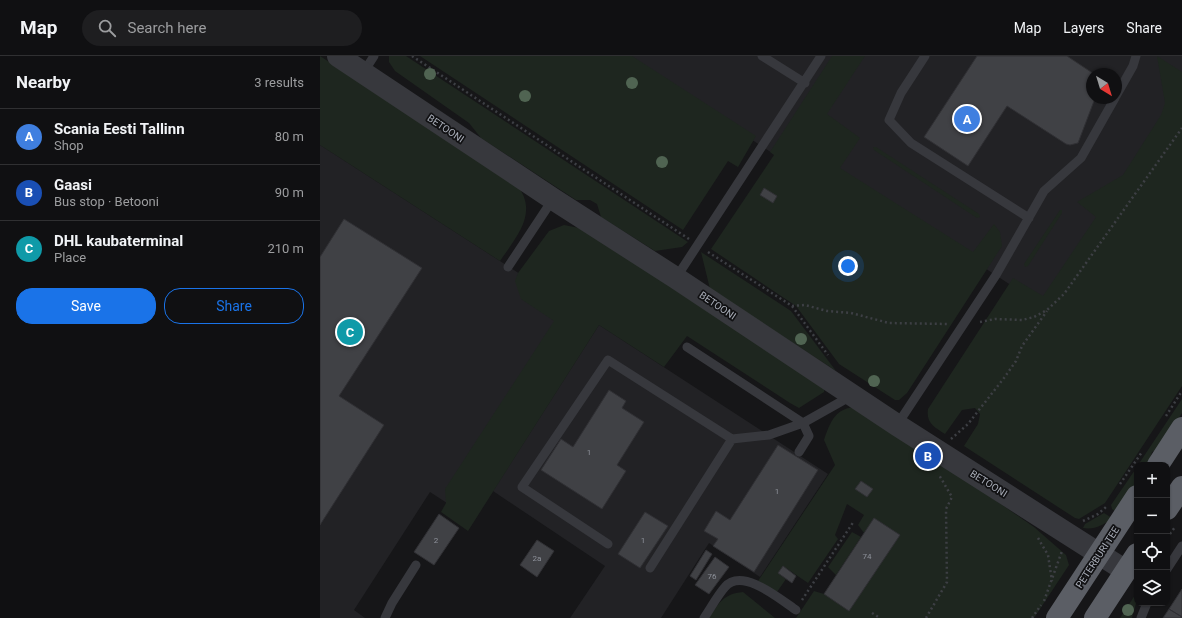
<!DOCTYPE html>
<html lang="en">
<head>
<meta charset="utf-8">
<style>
	body { margin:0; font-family:Roboto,sans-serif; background:#1e1e20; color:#f1f3f6 }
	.controls { position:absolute; right:12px; bottom:12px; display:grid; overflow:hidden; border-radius:8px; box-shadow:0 1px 3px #0004 }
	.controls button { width:36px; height:36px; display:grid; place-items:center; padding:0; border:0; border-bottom:1px solid #303032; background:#101012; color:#f1f3f6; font:20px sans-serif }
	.compass { position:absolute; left:766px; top:12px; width:36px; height:36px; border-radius:50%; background:#101012; box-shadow:0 1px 3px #0004; rotate:142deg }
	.you { position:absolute; left:528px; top:210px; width:14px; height:14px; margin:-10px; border:3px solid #fff; border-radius:50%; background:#1a73e8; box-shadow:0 0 0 6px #1a73e833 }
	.badge { display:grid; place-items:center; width:26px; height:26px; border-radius:50%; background:#1a73e8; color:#fff; font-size:13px; font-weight:700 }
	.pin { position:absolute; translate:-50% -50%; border:2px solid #fff; box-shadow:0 1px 4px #0006 }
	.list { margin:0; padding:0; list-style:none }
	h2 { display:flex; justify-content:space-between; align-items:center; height:52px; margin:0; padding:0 16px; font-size:17px }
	h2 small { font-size:13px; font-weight:400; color:#9c9d9f }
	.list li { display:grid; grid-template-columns:26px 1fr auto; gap:12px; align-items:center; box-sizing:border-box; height:56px; padding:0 16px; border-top:1px solid #303032 }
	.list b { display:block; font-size:15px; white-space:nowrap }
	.list p { margin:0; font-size:13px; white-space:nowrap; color:#9c9d9f }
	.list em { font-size:13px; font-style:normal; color:#9c9d9f }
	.actions { display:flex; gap:8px; padding:12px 16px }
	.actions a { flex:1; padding:9px 0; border:1px solid #1a73e8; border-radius:16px; text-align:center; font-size:14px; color:#1a73e8 }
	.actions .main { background:#1a73e8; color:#fff }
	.icon { flex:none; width:22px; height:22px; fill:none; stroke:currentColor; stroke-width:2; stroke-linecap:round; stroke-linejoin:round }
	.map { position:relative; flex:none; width:862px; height:562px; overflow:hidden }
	header { display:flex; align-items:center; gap:24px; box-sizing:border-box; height:56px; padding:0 20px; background:#101012; border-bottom:1px solid #303032 }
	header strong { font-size:19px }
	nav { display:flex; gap:22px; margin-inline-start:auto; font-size:14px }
	.search { width:280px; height:36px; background:#1e1e20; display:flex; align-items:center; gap:10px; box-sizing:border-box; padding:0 14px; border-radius:22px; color:#9c9d9f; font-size:15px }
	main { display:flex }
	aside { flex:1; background:#101012 }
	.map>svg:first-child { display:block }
	.built { fill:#222225; fill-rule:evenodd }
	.green { fill:#1e261f }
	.building { fill:#404145; stroke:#303034 }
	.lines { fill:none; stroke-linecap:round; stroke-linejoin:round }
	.path { stroke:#3d3f44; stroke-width:2.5; stroke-dasharray:2 3; stroke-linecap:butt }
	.service { stroke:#37383d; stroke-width:9 }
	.tertiary { stroke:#37383d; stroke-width:22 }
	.trunk { stroke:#5b5e65; stroke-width:22 }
	.tree { fill:#506452 }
	.labels { text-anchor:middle; stroke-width:3.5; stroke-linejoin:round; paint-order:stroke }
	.number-label { font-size:8px; fill:#8e929b }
	.street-label { font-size:10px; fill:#a8adb8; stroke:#111113 }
</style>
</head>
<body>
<header>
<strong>Map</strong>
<div class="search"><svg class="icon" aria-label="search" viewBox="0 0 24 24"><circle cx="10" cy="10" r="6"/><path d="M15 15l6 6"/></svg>Search here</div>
<nav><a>Map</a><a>Layers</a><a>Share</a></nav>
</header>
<main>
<aside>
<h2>Nearby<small>3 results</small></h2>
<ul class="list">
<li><span class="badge" style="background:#3f7fe0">A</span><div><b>Scania Eesti Tallinn</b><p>Shop</p></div><em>80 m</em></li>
<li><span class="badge" style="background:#1a4fb4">B</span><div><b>Gaasi</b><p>Bus stop · Betooni</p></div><em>90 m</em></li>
<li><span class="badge" style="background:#0f9aa8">C</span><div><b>DHL kaubaterminal</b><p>Place</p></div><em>210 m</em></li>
</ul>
<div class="actions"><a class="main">Save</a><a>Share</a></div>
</aside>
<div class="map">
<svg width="862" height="562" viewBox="0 0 862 562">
	<rect width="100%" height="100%" fill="#161618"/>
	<!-- built -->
	<path class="built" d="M306 0H862V46L726 252 464 81 455 99ZM772 18H796V42H772Z
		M0 89 256 254 130 449 110 436 34 554 45 562H0Z
		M279 269 508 418 440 521 389 487 341 562H250L285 510 173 435Z"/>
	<!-- green -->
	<path class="green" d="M0 0 196 128C220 156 196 181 180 205L0 89Z
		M69 0H86L368 186 362 191 335 195 281 161 277 148 270 144H256L161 82 149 67 75 15 69 6Z
		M100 0H312L436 80 418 111 408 105 363 174Z
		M512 0H545L507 58 540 82 520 112 653 196 674 168 680 176 682 190 587 337 579 344H575L519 308 476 250 391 193 454 99 450 96Z
		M837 0 862 16V330L785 447 759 463 755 462 644 390 658 368 660 358 655 352 642 354 625 378C614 371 606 367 608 353L693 222 723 240 776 161 757 146 803 119 841 59 845 47Z
		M553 91H556L659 158 660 161 657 162 554 94Z
		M740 154H742V157L708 210 705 211 704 208Z
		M244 169 264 173 505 330 504 336 479 352 470 347 367 280 344 311 279 269 148 475 121 456 126 447 125 433 234 265 201 243 195 225 198 217 229 175Z
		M381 196 471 255 516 315 390 233Z
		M862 343V357L838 393 832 396 828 409H818Z
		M533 351 599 392 597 401 611 412 623 408 714 471 746 499 749 509 714 562H476L494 535 504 538 529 555 580 479 554 462 544 477 538 469 544 459 527 448 515 479 518 483 488 527 463 510 458 517 466 523 457 536 438 525 515 409 504 384C510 367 514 354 533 351Z
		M817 411V425L796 456 792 453 791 449Z
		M784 457 792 462C784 469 774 474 763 472L765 468Z
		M532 476 541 481 516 519 508 511Z
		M423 536 455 562H389C399 547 403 538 423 536Z
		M817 536V544L812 562H800Z"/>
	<!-- building -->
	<path class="building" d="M657 0H747L774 18H772V42H775L774 45 758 87 750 89 746 88 687 50 648 110 604 81Z
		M444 132 457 140 453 147 440 139Z
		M24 163 102 212 19 340 64 369 0 469V201Z
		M289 334 306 345 302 352 324 366 297 409 306 415 282 453 221 414 241 383 253 391Z
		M458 389 498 414 434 516 393 490 398 483 384 475 396 455 410 464Z
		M541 425 553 433 547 441 535 433Z
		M325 456 348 470 320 512 298 498Z
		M119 458 139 472 114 509 94 496Z
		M554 462 580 479 529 555 504 538Z
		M217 484 234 495 217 521 200 509Z
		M386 494 392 498 376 524 370 520Z
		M395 501 409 511 389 538 375 529Z
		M463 510 476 520 472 527 458 517Z
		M862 533V561L849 553Z
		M849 553 862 561V562H843Z"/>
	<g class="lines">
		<!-- path -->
		<path class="path" d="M92 0 369 183
			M388 196 472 250 508 299
			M472 250 485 249 507 255 531 257 569 267 629 268
			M660 266 675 263 702 264 714 261 727 254 744 238 862 72
			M846 360 862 335
			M631 383 648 368 684 322 696 305 702 290 727 255
			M800 428 822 396
			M763 465 778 458 786 451
			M718 482 728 499 732 525
			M847 482 855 471
			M482 544 534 465
			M724 545 742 495
			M552 557 560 562
			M606 562 627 526 626 453 632 441 619 419
			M712 562 721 549"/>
		<!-- service -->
		<path class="service" d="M442 0 485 27
			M605 0 581 37 569 64 591 87 709 162
			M43 17 54 0
			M796 40 813 10 816 0
			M188 211 233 143
			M356 222 501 0
			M367 291 483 367 489 380 479 396
			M577 369 676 219 724 135 761 102 795 42
			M288 488 202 431 288 304 412 383 449 379 483 367 531 340
			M330 512 412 383
			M847 513 862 490
			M65 562 72 547 96 509
			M384 562C391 552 397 540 405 531 422 511 460 543 476 554
			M821 562 827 547"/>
		<!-- tertiary -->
		<path class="tertiary" d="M18 0 233 143 356 222 577 369 806 515"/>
		<!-- trunk -->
		<path class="trunk" d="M838 409 862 372
			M847 453 862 431
			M737 562 817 440
			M775 562 817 498"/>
	</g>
	<!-- trees -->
	<g class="tree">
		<circle cx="110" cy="18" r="6"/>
		<circle cx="312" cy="27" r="6"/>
		<circle cx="205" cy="40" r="6"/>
		<circle cx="342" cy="106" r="6"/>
		<circle cx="481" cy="283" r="6"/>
		<circle cx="554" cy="325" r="6"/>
		<circle cx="808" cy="554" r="6"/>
	</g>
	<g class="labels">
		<!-- number labels -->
		<g class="number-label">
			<text x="269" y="399">1</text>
			<text x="457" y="438">1</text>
			<text x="116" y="487">2</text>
			<text x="323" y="487">1</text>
			<text x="547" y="503">74</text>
			<text x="217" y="505">2a</text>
			<text x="392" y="523">76</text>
		</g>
		<!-- street labels -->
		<g class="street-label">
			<text transform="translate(126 72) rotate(34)" y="4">BETOONI</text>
			<text transform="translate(398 249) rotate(34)" y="4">BETOONI</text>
			<text transform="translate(669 427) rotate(32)" y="4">BETOONI</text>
			<text transform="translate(777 501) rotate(-57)" y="4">PETERBURI TEE</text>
		</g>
	</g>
</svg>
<div class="controls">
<button>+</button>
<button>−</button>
<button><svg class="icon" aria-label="locate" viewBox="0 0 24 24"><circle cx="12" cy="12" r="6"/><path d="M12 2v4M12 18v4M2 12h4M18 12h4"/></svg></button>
<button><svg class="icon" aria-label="layers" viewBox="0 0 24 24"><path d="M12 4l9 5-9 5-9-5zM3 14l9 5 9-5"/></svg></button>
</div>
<svg class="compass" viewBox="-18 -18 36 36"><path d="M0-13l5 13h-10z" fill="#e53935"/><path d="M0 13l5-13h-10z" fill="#9c9d9f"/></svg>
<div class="you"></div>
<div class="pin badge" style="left:647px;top:63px;background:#3f7fe0">A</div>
<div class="pin badge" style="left:608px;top:400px;background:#1a4fb4">B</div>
<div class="pin badge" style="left:30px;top:276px;background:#0f9aa8">C</div>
</div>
</main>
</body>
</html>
